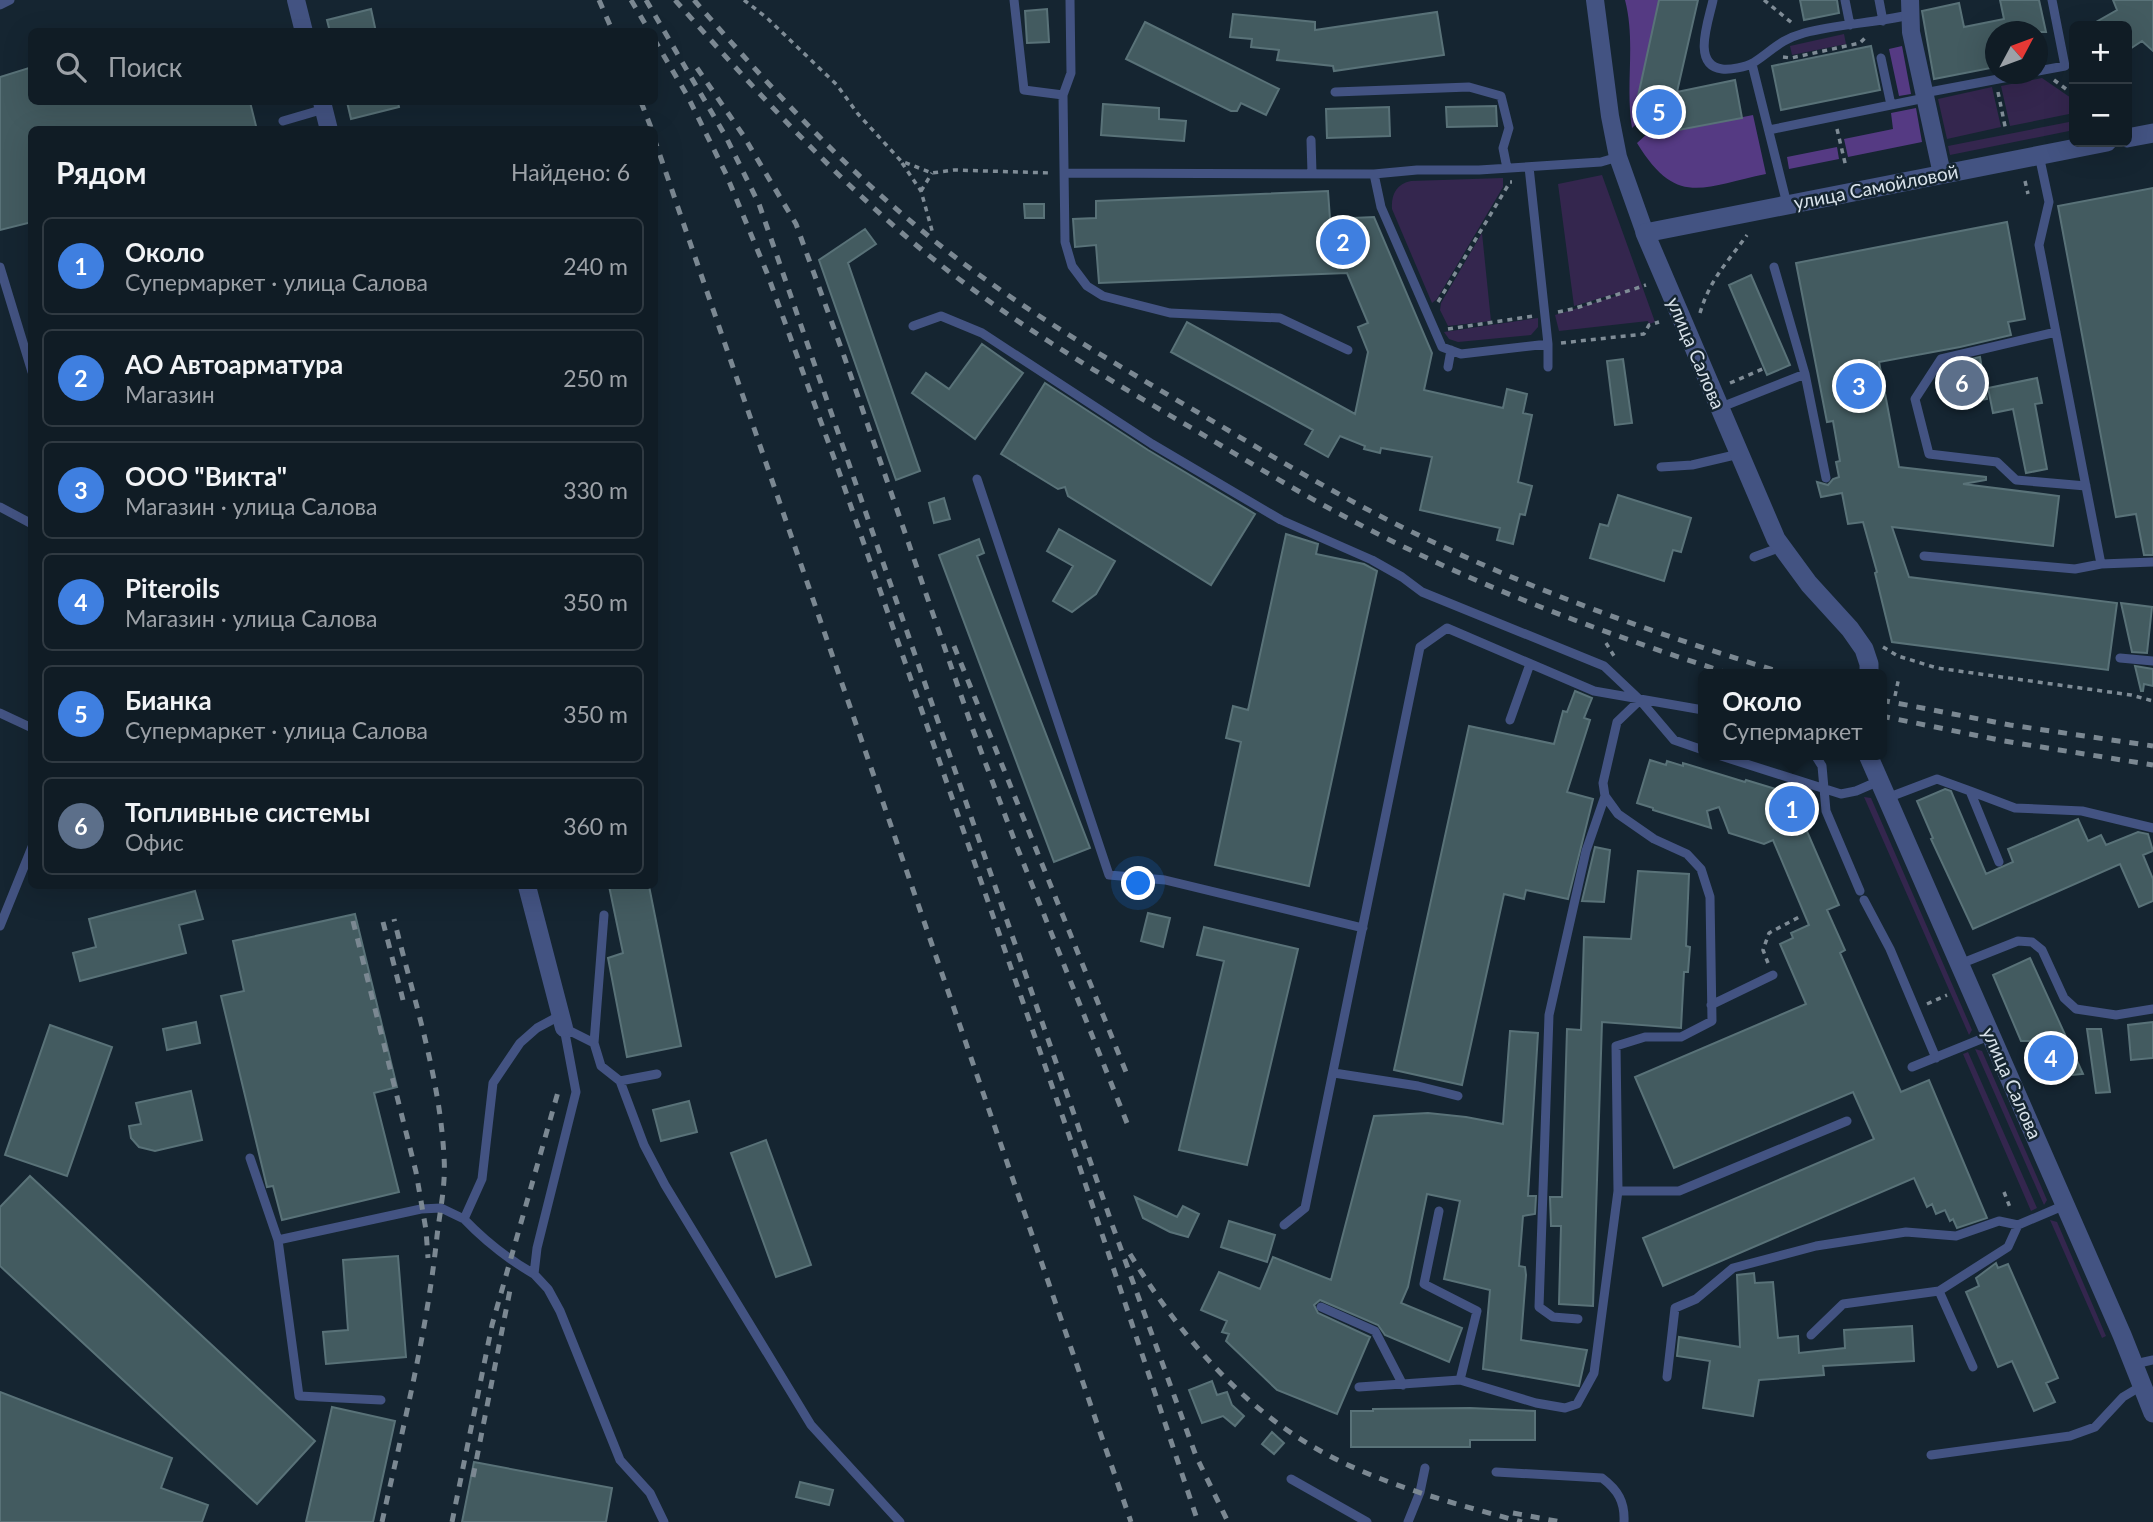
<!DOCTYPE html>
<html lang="ru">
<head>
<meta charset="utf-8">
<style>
	body { margin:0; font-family:Lato,sans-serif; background:#1e2932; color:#f1f3f6 }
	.controls { position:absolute; right:21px; top:21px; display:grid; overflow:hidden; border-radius:10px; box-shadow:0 7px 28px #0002 }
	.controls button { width:63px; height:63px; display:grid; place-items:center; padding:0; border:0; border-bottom:2px solid #303a42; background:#101c25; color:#f1f3f6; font:35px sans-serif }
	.compass { position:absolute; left:1985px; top:21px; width:63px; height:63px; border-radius:50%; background:#101c25; box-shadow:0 7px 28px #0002; rotate:49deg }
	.you { position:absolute; left:1139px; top:884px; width:24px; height:24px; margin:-18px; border:5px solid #fff; border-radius:50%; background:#1a73e8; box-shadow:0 0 0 10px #1a73e833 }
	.badge { display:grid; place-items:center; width:46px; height:46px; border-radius:50%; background:#7c3aed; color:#fff; font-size:23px; font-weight:700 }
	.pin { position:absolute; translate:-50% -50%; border:4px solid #fff; box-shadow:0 2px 7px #0006 }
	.popup { position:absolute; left:1698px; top:669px; width:189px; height:91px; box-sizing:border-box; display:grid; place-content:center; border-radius:10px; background:#101c25; filter:drop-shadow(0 2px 5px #0005); font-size:23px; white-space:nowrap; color:#9ca1a7 }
	.popup b { font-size:26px; color:#f1f3f6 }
	.popup::after { content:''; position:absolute; left:50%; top:100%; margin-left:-14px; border:14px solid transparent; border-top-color:#101c25 }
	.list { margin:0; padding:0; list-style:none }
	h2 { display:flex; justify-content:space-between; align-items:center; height:91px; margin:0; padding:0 28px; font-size:30px }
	h2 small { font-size:23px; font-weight:400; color:#9ca1a7 }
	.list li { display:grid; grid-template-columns:46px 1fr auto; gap:21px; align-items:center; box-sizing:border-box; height:98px; margin:0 14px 14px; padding:0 14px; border:2px solid #303a42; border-radius:10px }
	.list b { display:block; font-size:26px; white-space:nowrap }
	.list p { margin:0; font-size:23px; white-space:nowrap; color:#9ca1a7 }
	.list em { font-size:23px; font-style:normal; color:#9ca1a7 }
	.icon { flex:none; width:38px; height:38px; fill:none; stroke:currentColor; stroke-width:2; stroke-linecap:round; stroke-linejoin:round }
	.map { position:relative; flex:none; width:2153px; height:1522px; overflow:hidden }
	.search { position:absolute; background:#101c25; box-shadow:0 7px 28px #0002; left:28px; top:28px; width:630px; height:77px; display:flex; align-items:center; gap:18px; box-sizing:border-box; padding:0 24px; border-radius:10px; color:#9ca1a7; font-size:26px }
	.panel { position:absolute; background:#101c25; box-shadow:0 7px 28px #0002; left:28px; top:126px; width:630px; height:763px; border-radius:10px }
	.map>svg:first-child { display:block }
	.green { fill:#34264e }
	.forest { fill:#553a83 }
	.building { fill:#435b60; stroke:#597278; stroke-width:2 }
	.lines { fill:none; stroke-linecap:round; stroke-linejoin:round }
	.path { stroke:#7f8c96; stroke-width:3.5; stroke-dasharray:5 5; stroke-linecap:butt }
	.service { stroke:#435382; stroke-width:9 }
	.minor { stroke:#435382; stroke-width:18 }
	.tertiary { stroke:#435382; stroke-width:19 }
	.rail { stroke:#7b8892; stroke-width:5; stroke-dasharray:9 9; stroke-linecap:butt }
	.labels { text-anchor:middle; stroke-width:5; stroke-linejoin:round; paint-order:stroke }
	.street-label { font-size:19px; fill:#d8e2ea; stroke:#152531 }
</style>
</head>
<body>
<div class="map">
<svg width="2153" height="1522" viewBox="0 0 2153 1522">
	<rect width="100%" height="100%" fill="#152531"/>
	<!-- green -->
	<path class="green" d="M1844 34 1846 44 1792 55 1790 46Z
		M2042 78 2074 100V113L2010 126 2001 86Z
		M1992 87 2001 127 1947 139 1938 99Z
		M2074 121V130L1950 155 1948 146Z
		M1602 175 1655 322 1649 324 1648 321 1559 331 1555 315 1619 295 1618 293 1574 306 1558 184Z
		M1503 178V187L1437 299 1432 303 1392 209C1391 195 1396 184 1411 181Z
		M1482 233 1491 321 1448 326 1440 310 1441 303Z
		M1538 318V327L1531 335 1458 342 1449 339 1444 332Z
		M1864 797 1871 798 1972 1030 1969 1035Z
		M1975 1049 1982 1051 2047 1200 2044 1205Z
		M1968 1052 2037 1208 2031 1211 1963 1054Z
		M2050 1220 2057 1222 2106 1336 2102 1338Z"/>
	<!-- forest -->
	<path class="forest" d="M1625 0H1659L1637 101 1648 113 1632 128C1625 86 1636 42 1625 0Z
		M1902 46 1911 94 1899 96 1889 49Z
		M1916 108 1922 142 1848 157 1844 139 1893 129 1891 113Z
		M1753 115 1766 174C1702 187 1677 208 1637 143L1659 123 1668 132Z
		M1837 147 1839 159 1789 169 1787 157Z"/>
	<!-- building -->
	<path class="building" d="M1659 0H1698L1677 92 1735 80 1742 118 1668 132 1637 101Z
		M1800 0H1837L1839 13 1804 20Z
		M2000 0H2039L2046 32H1996V67L1934 79 1922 11 1959 3 1964 27 2004 19Z
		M2113 0H2153V51L2142 41 2127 51V26H2089L2117 10Z
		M371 9 376 32H330L327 20Z
		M1047 9 1049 42 1027 43 1025 11Z
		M1437 12 1444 55 1334 71 1333 66 1277 60 1279 50 1251 47 1252 39 1230 37 1233 14 1315 22V30Z
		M1145 22 1279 89 1266 115 1241 103 1237 111H1231L1126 59Z
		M1871 46 1880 90 1781 110 1772 66Z
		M32 67V102H250L257 130H32V222L0 230V77Z
		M347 102H398L399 107 351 119Z
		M1103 104 1159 108V119L1186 121 1184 141 1101 135Z
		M1496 106 1497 126 1447 127 1446 107Z
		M1389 107 1390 136 1327 138 1326 109Z
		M2153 188V555H2144L2136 514 2116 517 2058 206Z
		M1328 191 1330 219 1374 217 1432 353 1424 390 1503 408 1507 389 1527 394 1523 413 1532 415 1518 482 1532 486 1525 515 1520 514 1513 544 1497 540 1500 528 1420 510 1432 457 1381 448 1380 453 1364 449 1365 446 1340 436 1328 457 1305 444 1313 430 1171 352 1187 322 1355 414 1368 352 1358 327 1368 323 1347 273 1099 283 1096 245 1075 247 1073 219 1096 218V201Z
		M1024 204H1044V218H1025Z
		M2007 222 2025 319 2008 322 2011 335 1960 347 1879 362 1899 467 1986 477V480L1963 484 2059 496 2053 546 1892 527 1909 577 2117 603 2108 670 1892 642 1875 573 1877 572 1863 522 1848 524 1842 493 1821 497 1817 482 1828 485 1833 479 1839 477 1836 462 1840 461 1833 421 1827 422 1796 263Z
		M865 229 876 244 848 263 920 471 896 480 819 260Z
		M1751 275 1790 365 1767 375 1729 285Z
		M982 344 1023 373 975 439 912 393 926 373 949 389Z
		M1980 357 1987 399 1969 402 1962 361Z
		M1623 359 1632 423 1615 425 1607 361Z
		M2037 378 2042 403 2035 404 2047 469 2026 473 2013 409 1993 413 1988 388Z
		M1045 383 1148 450 1255 514 1211 585 1068 496 1065 487 1058 489 1001 454Z
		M1618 495 1691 518 1681 552 1673 550 1664 581 1590 558 1600 524 1608 526Z
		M944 498 950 519 934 523 929 503Z
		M1059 529 1115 561 1096 594 1072 612 1053 601 1073 566 1047 551Z
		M1286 534 1318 544 1316 554 1364 564 1377 571 1309 886 1215 865 1241 742 1226 738 1233 706 1248 710Z
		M979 539 984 553 977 556 1090 848 1054 862 939 555Z
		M2121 603 2152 607 2147 653 2132 652Z
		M2135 666 2153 669V686L2144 684 2143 691H2141Z
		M1575 691 1592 698 1584 718 1590 720 1567 792 1593 799 1568 899 1526 890 1524 899 1504 894 1462 1085 1394 1070 1469 726 1554 744 1563 711 1567 712Z
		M1650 760 1666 765 1667 761 1683 766V763L1745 782 1746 780 1779 790 1778 794 1793 799 1839 905 1827 910 1845 950 1840 953 1901 1092 1929 1080 1987 1218 1957 1228 1953 1219 1950 1221 1945 1210 1936 1214 1932 1204 1927 1207 1914 1178 1663 1286 1643 1238 1874 1139 1853 1092 1674 1168 1635 1077 1806 1004 1780 944 1793 938 1791 933 1809 925 1773 840 1764 844 1729 833 1719 807 1707 811 1711 828 1653 810V808L1637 803Z
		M1945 789 1951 791 1986 874 2013 862 2008 849 2078 819 2088 841 2101 835 2106 845 2138 832 2148 834 2153 851 2143 855 2153 879V901L2139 907 2120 864 1973 929 1931 839 1933 838 1917 801Z
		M1595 847 1610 850 1604 902 1582 901Z
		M1638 871 1689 874 1686 946 1690 947 1688 972H1684L1681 1028 1602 1022 1593 1306 1559 1304 1561 1226H1551L1550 1197H1562L1567 1029 1581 1030 1584 937 1631 939Z
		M609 886H649L681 1046 627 1057 608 958 623 953Z
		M195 891 203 919 179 925 186 953 80 981 73 953 96 947 89 919Z
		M1148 913 1170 918 1163 947 1141 941Z
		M355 914 397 1087 374 1093 399 1192 282 1220 273 1186 267 1187 221 996 244 991 233 941Z
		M1204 927 1298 949 1247 1165 1179 1150 1224 961 1197 955Z
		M2030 958 2083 1074 2042 1078 2037 1041H2021L1993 975Z
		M196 1022 200 1043 167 1050 163 1029Z
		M2153 1022V1058L2131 1060 2128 1025Z
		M50 1025 112 1047 67 1176 5 1155Z
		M2087 1029H2101L2110 1092 2096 1093Z
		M1510 1031 1538 1033 1528 1196H1536L1535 1214 1523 1216 1519 1266 1525 1267 1526 1275 1521 1340 1587 1350 1579 1386 1483 1369 1490 1290 1444 1279 1460 1201 1427 1194 1408 1287 1401 1303 1462 1328 1449 1362 1385 1335 1378 1325 1320 1300 1314 1305 1318 1313 1370 1337 1337 1414 1277 1390 1226 1341 1229 1334 1222 1332 1227 1321 1201 1310 1219 1272 1260 1289 1273 1257 1331 1280 1374 1116 1428 1113 1466 1117 1503 1124Z
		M191 1091 202 1140 155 1151 139 1147 131 1138 129 1126 141 1124 136 1103Z
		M689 1101 697 1132 661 1141 653 1110Z
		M766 1140 811 1265 776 1277 731 1153Z
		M30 1176 315 1441 257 1504 0 1266V1207Z
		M1135 1197 1177 1217 1183 1206 1199 1214 1188 1237 1170 1232 1143 1218Z
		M1229 1221 1275 1235 1267 1262 1221 1247Z
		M398 1256 406 1357 326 1364 323 1332 348 1330 343 1260Z
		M1996 1263 1998 1268 2008 1264 2058 1378 2046 1383 2055 1402 2034 1411 2012 1361 1998 1367 1966 1292 1979 1286 1976 1278Z
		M1754 1273 1755 1283 1773 1282 1778 1338 1798 1336 1799 1353 1845 1348 1844 1330 1912 1326 1914 1361 1823 1366 1824 1375 1759 1380 1753 1416 1703 1408 1710 1361 1677 1356 1679 1337 1740 1347 1737 1275Z
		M1212 1381 1217 1395 1227 1392 1232 1405 1244 1416 1235 1426 1223 1416 1202 1423 1189 1390Z
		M0 1392 172 1458 161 1488 208 1505 202 1522H0Z
		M332 1407 395 1421 373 1522H306Z
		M1470 1408 1535 1411V1440H1470V1447H1351V1411H1373V1409Z
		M1272 1432 1284 1443 1274 1454 1262 1444Z
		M474 1462 612 1488 606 1522H462Z
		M800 1482 833 1490 829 1505 796 1497Z"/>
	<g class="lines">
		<!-- path -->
		<path class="path" d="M744 0 767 18 837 85 858 114 901 161 932 173 954 170 1052 173
			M1764 0 1792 23
			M1783 57 1791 58 1860 43 1868 35
			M2054 80 2074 95
			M1998 92 2006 131
			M1837 129 1846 167
			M902 163 921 191 933 234
			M2025 181 2028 194
			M921 191 932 173
			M1438 302 1510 182H1512
			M1558 312 1573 309 1646 285
			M1700 313C1710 279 1727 263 1747 235
			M1448 329 1533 316
			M1561 343 1644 334 1649 325 1659 322
			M1730 383 1765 368
			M1606 643 1614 656
			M1883 647 1898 656 1937 668 2131 695 2153 701
			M1895 696 1899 677
			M1768 963 1763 950 1769 933 1801 916
			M1927 1004 1947 995
			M2004 1192 2011 1210"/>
		<!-- service -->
		<path class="service" d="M1014 0 1024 90 1063 95
			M1070 0 1071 73 1063 95 1065 242 1072 266 1087 286 1103 296 1170 313 1280 318 1348 350
			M1713 0C1709 20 1691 65 1722 69 1730 70 1746 67 1753 63 1772 51 1779 40 1804 33 1838 24 1874 23 1909 15
			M1845 0 1850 25
			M1879 0 1883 21
			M0 5 10 0
			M1881 58 1891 105
			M1752 64 1787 204
			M2038 71 2065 66 2052 0
			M1335 92 1469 87 1501 96 1509 128 1503 148 1507 168
			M1924 93 2025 74
			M283 121 324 109
			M1769 130 1925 98
			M1311 140 1312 173
			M2039 155 2049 202 2039 245 2101 564 2153 562
			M1529 167 1548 344V367
			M1065 173 1374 174 1417 170H1479L1601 162 1618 157
			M1374 174 1381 207 1442 347 1461 354 1548 344
			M0 267 32 372
			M1774 267 1805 374 1826 478
			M913 326 941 316 982 333 1152 444 1281 520 1372 560 1402 577 1422 592 1604 666 1640 700 1674 740 1703 750
			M2056 332 1941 359 1915 399 1929 454 1997 462 2016 480 2086 486
			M1448 367 1451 350
			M1719 408 1805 374
			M1661 467 1692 465 1739 454
			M977 479 1109 875 1165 880 1363 928
			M0 507 32 524
			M1924 556 2075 569 2101 564
			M1754 557 1781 547
			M2120 658 2153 661
			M0 713 32 728
			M1510 720 1530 664
			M1718 755 1841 794 1856 791 1879 781
			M1815 755 1822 766 1826 811 1860 891
			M1970 791 2015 808 2082 811 2153 828
			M1887 798 1937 779 1970 791 1999 862
			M1864 900 1890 949 1936 1058
			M0 926 32 847
			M1960 964 2018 941 2032 942 2042 950 2064 998 2076 1009 2116 1015 2153 1009
			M1711 1005 1773 975
			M564 1028 576 1092 537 1248 534 1274 548 1289 560 1311 620 1460 650 1493 664 1522
			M564 1028 594 1043 601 1066 620 1081 657 1074
			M594 1043 604 915
			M1912 1067 1991 1035
			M1334 1073 1418 1086 1458 1096
			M620 1081 644 1145 665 1185 811 1425 900 1522
			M250 1158 278 1240 299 1396 381 1400
			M1618 1191H1679L1847 1121
			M1439 1211 1424 1284 1477 1311 1460 1380
			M1284 1225 1305 1208 1420 647 1447 628 1594 691 1703 710
			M278 1240 421 1209 441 1208 464 1219
			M534 1274C508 1259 485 1241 464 1219L482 1179 493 1083 520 1043 537 1028 561 1015
			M1939 1291 1973 1367
			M1321 1307 1375 1331 1403 1385
			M1578 1319 1553 1317 1539 1307 1549 1015 1586 851 1605 796
			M1811 1335 1843 1304 1939 1291 2008 1247 2018 1225
			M2135 1364 2153 1360
			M1667 1377 1675 1308 1696 1299 1733 1268 1816 1246 1906 1232 1956 1236 1999 1221 2018 1225 2065 1205
			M1359 1387 1460 1380 1536 1403 1565 1408 1577 1404 1594 1373 1618 1191 1616 1046 1645 1037H1681L1712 1021 1710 897 1701 869 1687 854 1654 839 1618 814 1605 796 1603 783 1617 722 1640 700
			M1931 1455 2070 1436 2095 1427 2123 1397 2143 1385
			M1496 1472 1602 1478C1618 1490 1625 1502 1624 1522
			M1291 1479 1367 1522
			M1408 1522 1420 1492 1425 1468"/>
		<!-- minor -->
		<path class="minor" d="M296 0 304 32
			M1595 0 1610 116 1618 157 1645 233
			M1910 0 1911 32 1942 174
			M322 102 329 130
			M527 886 564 1028"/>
		<!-- tertiary -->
		<path class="tertiary" d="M2127 138 2153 133
			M1869 674V664L1864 649 1850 629 1809 584 1776 539 1645 233 2107 142
			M1868 755 2122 1335 2153 1413"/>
		<!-- rail -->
		<path class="rail" d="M599 0 613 32
			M631 0 650 32
			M646 0 726 137 759 204 1113 1227 1196 1456 1228 1522
			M675 0C747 81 820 162 902 233 986 306 1081 363 1176 419 1235 453 1293 490 1353 521 1473 585 1602 633 1731 674
			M694 0C763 79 833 157 914 224 994 292 1084 345 1175 399 1252 444 1328 491 1408 530 1530 590 1658 635 1787 674
			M654 39 688 97 726 174 767 273 838 469 1069 1135 1198 1522
			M697 68 743 135 796 224 844 356 973 730 1017 847 1129 1128
			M641 102 652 130
			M654 138 1131 1522
			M954 646 1126 1072
			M1881 700 2010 725 2153 746
			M1881 716 2004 741 2153 765
			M353 921 416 1172 426 1230 428 1258
			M383 922 403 1000
			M1130 1254C1178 1333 1242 1409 1326 1454 1386 1486 1456 1504 1522 1522
			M473 1477 510 1290
			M1513 1513 1561 1522
			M382 1522C403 1427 427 1333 437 1236 440 1211 446 1183 444 1157 440 1077 413 997 394 919
			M452 1522 492 1325 558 1092"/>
	</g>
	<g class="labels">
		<!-- street labels -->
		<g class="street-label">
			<text transform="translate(1876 187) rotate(-11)" y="7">улица Самойловой</text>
			<text transform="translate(1696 353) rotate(67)" y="7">улица Салова</text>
			<text transform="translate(2012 1083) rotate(66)" y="7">улица Салова</text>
		</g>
	</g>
</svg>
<div class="controls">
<button>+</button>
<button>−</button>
</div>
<svg class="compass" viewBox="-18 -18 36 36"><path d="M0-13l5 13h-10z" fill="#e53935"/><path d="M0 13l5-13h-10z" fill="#9ca1a7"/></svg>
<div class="you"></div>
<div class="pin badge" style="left:1792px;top:809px;background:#3f7fe0">1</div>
<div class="popup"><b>Около</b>Супермаркет</div>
<div class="pin badge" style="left:1343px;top:242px;background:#3f7fe0">2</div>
<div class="pin badge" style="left:1859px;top:386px;background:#3f7fe0">3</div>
<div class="pin badge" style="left:2051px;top:1058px;background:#3f7fe0">4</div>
<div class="pin badge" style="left:1659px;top:112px;background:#3f7fe0">5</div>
<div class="pin badge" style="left:1962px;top:383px;background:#5c6f8a">6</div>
<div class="search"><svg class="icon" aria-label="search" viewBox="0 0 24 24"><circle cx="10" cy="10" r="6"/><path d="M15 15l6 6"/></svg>Поиск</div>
<section class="panel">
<h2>Рядом<small>Найдено: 6</small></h2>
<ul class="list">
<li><span class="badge" style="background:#3f7fe0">1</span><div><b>Около</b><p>Супермаркет · улица Салова</p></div><em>240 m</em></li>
<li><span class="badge" style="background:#3f7fe0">2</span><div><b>АО Автоарматура</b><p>Магазин</p></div><em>250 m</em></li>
<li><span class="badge" style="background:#3f7fe0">3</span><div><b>ООО &quot;Викта&quot;</b><p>Магазин · улица Салова</p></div><em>330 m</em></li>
<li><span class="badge" style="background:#3f7fe0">4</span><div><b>Piteroils</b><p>Магазин · улица Салова</p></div><em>350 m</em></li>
<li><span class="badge" style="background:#3f7fe0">5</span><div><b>Бианка</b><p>Супермаркет · улица Салова</p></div><em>350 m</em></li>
<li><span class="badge" style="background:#5c6f8a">6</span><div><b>Топливные системы</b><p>Офис</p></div><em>360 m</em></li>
</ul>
</section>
</div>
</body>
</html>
